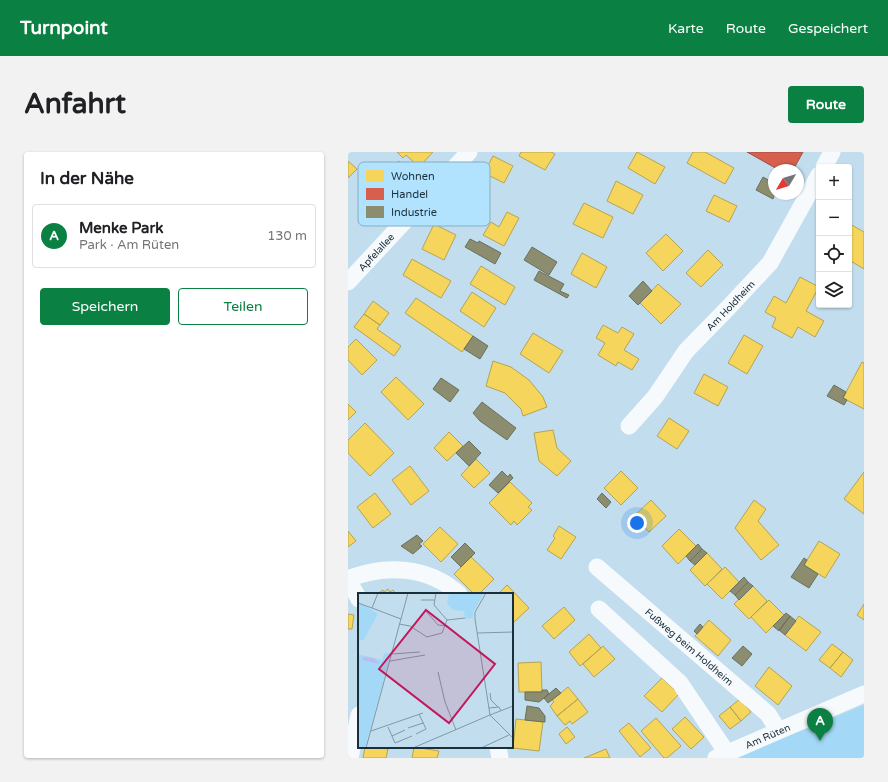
<!DOCTYPE html>
<html lang="de">
<head>
<meta charset="utf-8">
<style>
	body { margin:0; font-family:"Varela Round",sans-serif; background:#f2f2f2; color:#202124 }
	.controls { position:absolute; right:12px; top:12px; display:grid; overflow:hidden; border-radius:4px; box-shadow:0 1px 3px #0004 }
	.controls button { width:36px; height:36px; display:grid; place-items:center; padding:0; border:0; border-bottom:1px solid #e0e0e0; background:#fff; color:#202124; font:20px sans-serif }
	.compass { position:absolute; left:420px; top:12px; width:36px; height:36px; border-radius:50%; background:#fff; box-shadow:0 1px 3px #0004; rotate:232deg }
	.you { position:absolute; left:289px; top:371px; width:14px; height:14px; margin:-10px; border:3px solid #fff; border-radius:50%; background:#1a73e8; box-shadow:0 0 0 6px #1a73e833 }
	.badge { display:grid; place-items:center; width:26px; height:26px; border-radius:50%; background:#0b8043; color:#fff; font-size:13px; font-weight:700 }
	.pin { position:absolute; translate:-50% -33px; filter:drop-shadow(0 1px 2px #0008) }
	.pin::after { content:''; position:absolute; top:21px; width:14px; height:12px; background:inherit; clip-path:polygon(0 0,100% 0,50% 100%) }
	.list { margin:0; padding:0; list-style:none }
	h2 { display:flex; justify-content:space-between; align-items:center; height:52px; margin:0; padding:0 16px; font-size:17px }
	h2 small { font-size:13px; font-weight:400; color:#757577 }
	.list li { display:grid; grid-template-columns:26px 1fr auto; gap:12px; align-items:center; box-sizing:border-box; height:64px; margin:0 8px 8px; padding:0 8px; border:1px solid #e0e0e0; border-radius:4px }
	.list b { display:block; font-size:15px; white-space:nowrap }
	.list p { margin:0; font-size:13px; white-space:nowrap; color:#757577 }
	.list em { font-size:13px; font-style:normal; color:#757577 }
	.actions { display:flex; gap:8px; padding:12px 16px }
	.actions a { flex:1; padding:9px 0; border:1px solid #0b8043; border-radius:4px; text-align:center; font-size:14px; color:#0b8043 }
	.actions .main { background:#0b8043; color:#fff }
	.icon { flex:none; width:22px; height:22px; fill:none; stroke:currentColor; stroke-width:2; stroke-linecap:round; stroke-linejoin:round }
	.map { position:relative; flex:none; width:516px; height:606px; overflow:hidden; border-radius:4px }
	header { display:flex; align-items:center; gap:24px; box-sizing:border-box; height:56px; padding:0 20px; background:#0b8043; color:#fff }
	header strong { font-size:19px }
	nav { display:flex; gap:22px; margin-inline-start:auto; font-size:14px }
	.intro { display:flex; align-items:center; justify-content:space-between; box-sizing:border-box; height:96px; padding:0 24px }
	h1 { margin:0; font-size:28px }
	.button { padding:10px 18px; border-radius:4px; background:#0b8043; color:#fff; font-size:14px; font-weight:700 }
	main { display:flex; gap:24px; padding:0 24px }
	aside { flex:1; background:#fff; border-radius:4px; box-shadow:0 1px 3px #0004 }
	.map>svg:first-child { display:block }
	.green { fill:#a3d9f6 }
	.homes { fill:#f6d55c; stroke:#b4a352 }
	.shops { fill:#d6604d; stroke:#9e5147 }
	.industry { fill:#8c8c6e; stroke:#6a705e }
	.lines { fill:none; stroke-linecap:round; stroke-linejoin:round }
	.minor { stroke:#f6fafc; stroke-width:17 }
	.labels { text-anchor:middle; stroke-width:4; stroke-linejoin:round; paint-order:stroke }
	.street-label { font-size:10px; fill:#1b2f3a; stroke:#b1e3ff }
	.inset-road { fill:none; stroke:#7f98a6; stroke-width:1 }
	.view { fill:#c2185b; fill-opacity:0.15; stroke:#c2185b; stroke-width:2 }
	.inset-edge { fill:none; stroke:#1b2f3a; stroke-width:2 }
	.key { fill:#b1e3ff; stroke:#84adc4; stroke-width:1 }
	.key-label { font-size:11px; fill:#1b2f3a }
</style>
</head>
<body>
<header>
<strong>Turnpoint</strong>
<nav><a>Karte</a><a>Route</a><a>Gespeichert</a></nav>
</header>
<div class="intro"><h1>Anfahrt</h1><a class="button">Route</a></div>
<main>
<aside>
<h2>In der Nähe<small></small></h2>
<ul class="list">
<li><span class="badge">A</span><div><b>Menke Park</b><p>Park · Am Rüten</p></div><em>130 m</em></li>
</ul>
<div class="actions"><a class="main">Speichern</a><a>Teilen</a></div>
</aside>
<div class="map">
<svg width="516" height="606" viewBox="0 0 516 606">
	<rect width="100%" height="100%" fill="#c2deee"/>
	<!-- green -->
	<path class="green" d="M516 553V606H387Z"/>
	<!-- homes -->
	<path class="homes" d="M49 0H85L71 15 58 3 55 6Z
		M173 0H203L207 2 197 18 171 4Z
		M289 0 317 15 307 32 280 16Z
		M345 0H357L386 16 377 32 339 11Z
		M145 4 165 14 156 31 136 21Z
		M0 9 9 17 0 26Z
		M51 9 65 22 51 38 36 26Z
		M268 29 295 43 285 62 259 49Z
		M366 43 389 54 381 70 358 59Z
		M236 51 265 65 255 86 225 72Z
		M159 60 171 66 156 94 135 83 143 70 151 75Z
		M86 72 108 83 96 108 74 97Z
		M502 72 516 80V117L501 108Z
		M318 82 335 99 315 119 298 101Z
		M360 98 375 113 353 135 338 121Z
		M234 101 259 115 248 136 223 122Z
		M64 107 103 129 93 146 55 123Z
		M133 114 167 135 157 153 122 132Z
		M452 125 471 135 458 159 476 169 467 185 450 175 444 186 424 175 428 166 417 160 426 144 438 151Z
		M310 132 333 152 313 172 292 151Z
		M124 140 148 156 136 175 112 159Z
		M68 146 125 184 114 200 57 161Z
		M25 149 41 161 32 173 16 162Z
		M16 162 32 173 29 177 53 194 46 204 6 175Z
		M255 173 270 181 274 175 286 182 276 198 291 207 284 218 270 210 268 214 250 203 257 191 248 186Z
		M185 181 215 199 201 221 172 202Z
		M396 183 415 194 399 222 380 211Z
		M8 187 29 208 14 223 0 208V195Z
		M145 209 163 215 181 228 195 245 199 255 175 264 173 257 157 241 138 234Z
		M514 210 516 211V257L495 246Z
		M356 222 380 235 370 254 346 241Z
		M48 225 76 252 60 268 33 240Z
		M0 252 8 260 0 268Z
		M321 266 341 279 329 297 309 284Z
		M17 271 46 301 22 324 0 301V288Z
		M205 278 209 296 223 309 209 324 191 309 186 281Z
		M101 280 115 294 99 309 86 296Z
		M128 307 142 321 126 336 113 323Z
		M62 314 81 339 63 353 44 328Z
		M273 319 290 336 273 353 256 336Z
		M516 320V362L496 347Z
		M162 330 184 351 180 355 184 358 169 373 166 369 163 373 141 351Z
		M27 341 43 362 25 376 9 355Z
		M303 348 318 364 301 380 286 364Z
		M406 348 418 357 410 369 431 393 413 408 387 376Z
		M211 374 228 385 213 407 199 398 207 386 205 384Z
		M92 375 110 392 93 410 75 392Z
		M331 377 348 394 330 412 314 394Z
		M0 379 8 389 0 395Z
		M471 389 492 402 477 426 456 413Z
		M359 401 374 417 357 434 342 418Z
		M123 405 146 427 131 442H126L106 422Z
		M377 415 391 430 374 447 359 432Z
		M159 433 181 456 164 472V442H150Z
		M405 434 419 449 401 467 386 452Z
		M40 437 42 440 45 438 48 442H29L35 438 36 440Z
		M421 448 436 463 418 481 403 465Z
		M516 452V468L509 463Z
		M216 455 227 468 206 487 194 474Z
		M0 462 6 463 4 477H0Z
		M451 464 473 480 458 499 437 483Z
		M361 468 383 488 370 504 347 484Z
		M241 482 253 496 232 514 221 500Z
		M484 492 495 500 482 516 471 508Z
		M255 494 267 507 246 525 235 512Z
		M495 500 505 508 493 525 482 516Z
		M193 510 194 540H171L170 511Z
		M421 515 444 534 430 553 407 534Z
		M314 526 331 542 314 560 296 544Z
		M220 535 230 547 209 564 202 554 206 550 204 548Z
		M230 547 240 560 224 572 222 569 217 573 209 564Z
		M392 547 403 560 393 569 382 555Z
		M382 555 393 569 382 577 371 564Z
		M337 565 356 585 343 597 324 577Z
		M308 566 333 594 319 606H316L293 579Z
		M168 567 195 570 191 599 165 596Z
		M281 571 303 596 292 605 271 579Z
		M219 575 227 585 218 592 211 582Z
		M17 595 40 597 38 606H15Z
		M66 595 91 599 89 606H64Z
		M258 597 262 606H236Z"/>
	<!-- shops -->
	<path class="shops" d="M399 0H455L445 18H431Z"/>
	<!-- industry -->
	<path class="industry" d="M415 25 426 31 427 42 425 47 408 38Z
		M122 87 130 91 131 89 153 101 147 112 117 95Z
		M184 95 209 110 201 123 176 108Z
		M191 119 216 132 212 139 221 143 219 146 186 128Z
		M295 129 304 139 290 153 281 144Z
		M125 184 140 194 132 207 116 197Z
		M93 226 111 238 102 250 85 237Z
		M486 233 498 240 495 246 499 248 496 253 479 244Z
		M134 250 168 276 159 288 132 269 125 261Z
		M121 289 133 301 121 314 108 301Z
		M154 319 160 325 162 322 165 326 150 341 141 333Z
		M254 341 263 350 258 356 249 347Z
		M69 383 75 389 71 392 74 394 65 402 53 394Z
		M117 391 127 401 113 415 103 405Z
		M350 392 354 397 342 409 338 404Z
		M354 397 359 401 347 413 342 409Z
		M456 406 459 408 456 413 470 422 461 436 443 425Z
		M396 425 400 430 387 443 382 439Z
		M400 430 405 434 391 448 387 443Z
		M438 461 442 464 431 479 425 474Z
		M442 464 448 469 437 483 431 478Z
		M352 472 355 475 349 482 346 479Z
		M395 494 404 502 394 514 384 506Z
		M208 536 213 541 200 551 196 546Z
		M194 538H199L201 542 191 550 177 548V540H194Z
		M179 554 191 556 197 564V570L177 568Z"/>
	<g class="lines">
		<!-- minor -->
		<g class="minor">
			<path d="M476 15 484 0"/>
			<path id="s1" d="M0 130 121 0"/>
			<path id="s2" d="M281 274 307 245 338 199 379 157 422 111 471 23"/>
			<path id="s3" d="M249 415 420 562 430 578"/>
			<path d="M0 427C37 412 80 414 111 442"/>
			<path d="M0 428 11 447"/>
			<path d="M251 457 332 531 379 601"/>
			<path d="M150 595 152 606"/>
			<path d="M2 606 11 563"/>
			<path id="s4" d="M368 606 516 542"/>
		</g>
	</g>
	<g class="labels">
		<!-- street labels -->
		<g class="street-label">
			<text dy="4" stroke="none"><textPath href="#s1" startOffset="41">Apfelallee</textPath></text>
			<text dy="4" stroke="none"><textPath href="#s2" startOffset="158">Am Holdheim</textPath></text>
			<text dy="4" stroke="none"><textPath href="#s3" startOffset="122">Fußweg beim Holdheim</textPath></text>
			<text dy="4" stroke="none"><textPath href="#s4" startOffset="56">Am Rüten</textPath></text>
		</g>
	</g>
	<!-- overview -->
	<g transform="translate(10 441)">
		<rect width="155" height="155" fill="#c2deee"/>
		<path d="M91 0H126L115 19V25L107 26 106 18 95 17 89 11ZM0 8 20 21 5 48 0 46ZM26 60H33L7 155H0V61L24 67Z" fill="#a3d9f6"/>
		<path d="M5 64 16 65 22 71 7 68 4 66Z" fill="#bdbcef"/>
		<path class="inset-road" d="M20 0 14 15 43 26M128 0 117 19V26L132 122 155 113M63 7H76M0 10 14 15M67 17 80 32 88 33M89 27 107 25M41 31 52 33 69 44 84 40 89 27 76 12 78 0M119 40 155 39M34 61 62 59M32 68 67 62M80 79 87 109 98 137M132 100 133 107 140 114M131 115 141 114 143 118M30 134 34 143 47 137M50 135 65 130M13 138 65 120M58 141 68 136 61 121M34 143 37 150 54 143M8 155 50 0M55 155 132 122 155 145M123 155 151 142"/>
		<path class="view" d="M68 17 137 71 91 130 21 76Z"/>
		<rect width="155" height="155" class="inset-edge"/>
	</g>
	<!-- legend -->
	<rect x="10" y="10" width="132" height="64" rx="6" class="key"/>
	<rect x="18" y="18" width="18" height="12" fill="#f6d55c"/>
	<rect x="18" y="36" width="18" height="12" fill="#d6604d"/>
	<rect x="18" y="54" width="18" height="12" fill="#8c8c6e"/>
	<g class="key-label">
		<text x="43" y="28">Wohnen</text>
		<text x="43" y="46">Handel</text>
		<text x="43" y="64">Industrie</text>
	</g>
</svg>
<div class="controls">
<button>+</button>
<button>−</button>
<button><svg class="icon" aria-label="locate" viewBox="0 0 24 24"><circle cx="12" cy="12" r="6"/><path d="M12 2v4M12 18v4M2 12h4M18 12h4"/></svg></button>
<button><svg class="icon" aria-label="layers" viewBox="0 0 24 24"><path d="M12 4l9 5-9 5-9-5zM3 14l9 5 9-5"/></svg></button>
</div>
<svg class="compass" viewBox="-18 -18 36 36"><path d="M0-13l5 13h-10z" fill="#e53935"/><path d="M0 13l5-13h-10z" fill="#757577"/></svg>
<div class="you"></div>
<div class="pin badge" style="left:472px;top:589px">A</div>
</div>
</main>
</body>
</html>
